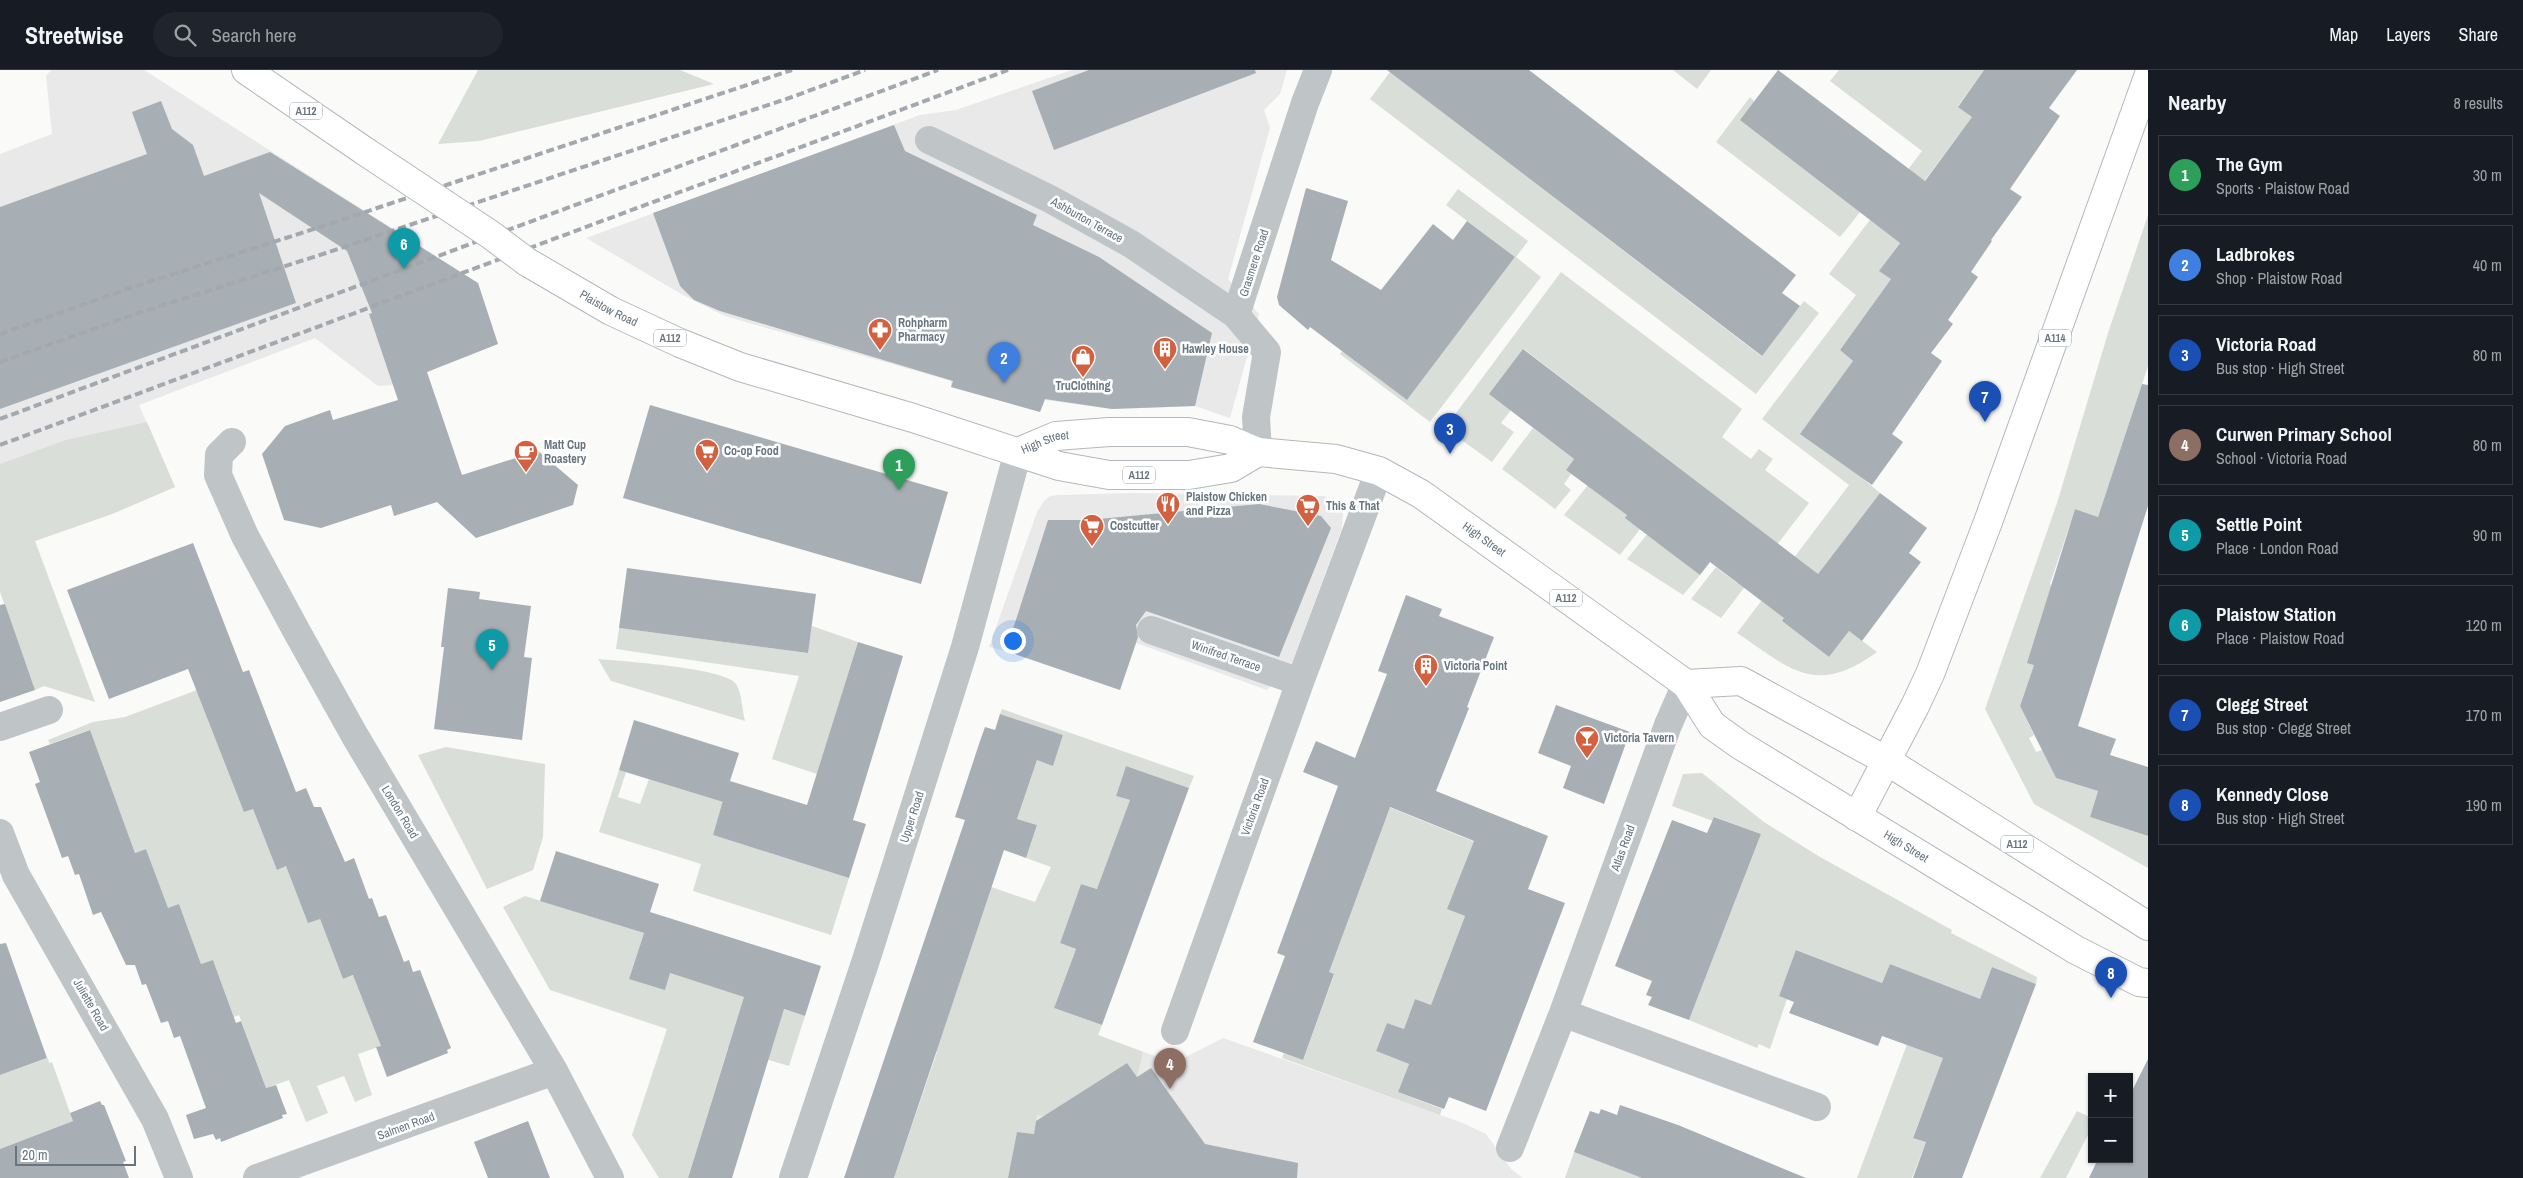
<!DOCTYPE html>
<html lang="en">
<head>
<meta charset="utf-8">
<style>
	body { margin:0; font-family:"Archivo Narrow",sans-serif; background:#20242c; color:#f1f3f6 }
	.controls { position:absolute; right:15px; bottom:15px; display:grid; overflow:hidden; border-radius:0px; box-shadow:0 1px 4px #0004 }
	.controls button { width:45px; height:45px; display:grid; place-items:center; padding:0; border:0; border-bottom:1px solid #363941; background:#171b24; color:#f1f3f6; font:25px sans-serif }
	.scale { position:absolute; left:15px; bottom:12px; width:121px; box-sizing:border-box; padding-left:5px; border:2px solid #677580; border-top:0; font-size:14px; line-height:18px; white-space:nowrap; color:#677580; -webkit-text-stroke:4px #fff; paint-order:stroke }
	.you { position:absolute; left:1012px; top:570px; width:18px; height:18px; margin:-12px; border:4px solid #fff; border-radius:50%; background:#1a73e8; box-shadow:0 0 0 8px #1a73e833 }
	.badge { display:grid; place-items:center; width:32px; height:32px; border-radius:50%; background:#d3613f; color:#fff; font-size:16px; font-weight:700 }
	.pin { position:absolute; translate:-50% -41px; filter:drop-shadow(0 1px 2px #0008) }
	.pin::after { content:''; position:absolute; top:26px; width:18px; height:15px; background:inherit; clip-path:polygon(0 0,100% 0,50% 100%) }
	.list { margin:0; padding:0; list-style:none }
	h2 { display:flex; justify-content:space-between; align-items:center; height:65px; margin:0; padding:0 20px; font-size:21px }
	h2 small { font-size:16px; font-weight:400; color:#9ea1a6 }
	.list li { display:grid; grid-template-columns:32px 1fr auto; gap:15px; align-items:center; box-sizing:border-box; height:80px; margin:0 10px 10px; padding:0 10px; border:1px solid #363941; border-radius:0px }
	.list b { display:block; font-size:19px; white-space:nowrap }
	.list p { margin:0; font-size:16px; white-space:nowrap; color:#9ea1a6 }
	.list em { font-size:16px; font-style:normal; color:#9ea1a6 }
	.icon { flex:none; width:28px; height:28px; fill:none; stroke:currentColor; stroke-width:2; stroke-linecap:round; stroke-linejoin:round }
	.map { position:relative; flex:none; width:2148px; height:1108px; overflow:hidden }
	header { display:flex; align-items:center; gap:30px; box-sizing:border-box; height:70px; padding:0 25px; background:#171b24; border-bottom:1px solid #363941 }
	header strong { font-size:24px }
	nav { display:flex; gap:28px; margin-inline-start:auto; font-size:18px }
	.search { width:350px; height:45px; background:#20242c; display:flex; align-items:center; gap:12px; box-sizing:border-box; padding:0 18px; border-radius:28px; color:#9ea1a6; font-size:19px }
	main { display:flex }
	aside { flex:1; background:#171b24 }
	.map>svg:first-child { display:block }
	.built { fill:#e8e9e8 }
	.green { fill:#daded8 }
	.building { fill:#a7afb4 }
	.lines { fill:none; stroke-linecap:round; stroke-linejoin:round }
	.major-casing { stroke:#b3b8bc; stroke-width:30 }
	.minor { stroke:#bfc4c7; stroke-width:28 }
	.major { stroke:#fff; stroke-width:28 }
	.rail { stroke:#a2a8ad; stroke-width:4; stroke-dasharray:8 4; stroke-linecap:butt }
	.major-bridge-casing { stroke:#b3b8bc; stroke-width:30; stroke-linecap:butt }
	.major-bridge { stroke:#fff; stroke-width:28 }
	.labels { text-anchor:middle; stroke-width:5; stroke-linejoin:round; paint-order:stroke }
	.shield { fill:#fff; stroke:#959ea6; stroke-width:1 }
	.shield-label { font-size:11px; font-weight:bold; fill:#677580 }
	.street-label { font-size:12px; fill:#677580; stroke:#fff }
	.poi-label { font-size:12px; font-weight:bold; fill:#677580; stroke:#fff; text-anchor:start }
</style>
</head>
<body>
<header>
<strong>Streetwise</strong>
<div class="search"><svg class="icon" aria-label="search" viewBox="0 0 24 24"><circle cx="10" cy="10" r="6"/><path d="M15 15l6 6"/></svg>Search here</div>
<nav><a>Map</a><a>Layers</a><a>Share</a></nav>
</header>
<main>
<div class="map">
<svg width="2148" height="1108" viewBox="0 0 2148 1108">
	<rect width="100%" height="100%" fill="#fafaf8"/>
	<!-- built -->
	<path class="built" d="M51 0H144L478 213 498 274 394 315 378 316 315 268 139 335 175 417 112 444 23 475 0 435V84L52 64 46 6Z
		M1072 0H1287L1280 24 1264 40 1270 58 1228 209 1259 244 1230 348 1195 336 1112 339 1045 330 1040 342 951 317V311L725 246 683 225 586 168 920 45 956 40Z
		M1133 423 1324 426 1336 432 1343 444 1342 458 1292 593 1267 620 1136 573 1120 620 1006 581 989 577 1037 442 1044 431 1050 426 1059 425Z
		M1098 965 1174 993 1223 968 1463 1053 1486 1064 1512 1100 1523 1108H950Z"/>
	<!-- green -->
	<path class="green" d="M478 0H680L714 14 479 71 438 74Z
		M1673 0H1711L1697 19Z
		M1839 0H1984L1958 36 1972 47 1919 118 1932 128 1880 200 1891 209 1840 280 1853 291 1861 407 1880 423 1782 551 1829 587 1849 561 1877 582C1815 627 1791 599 1737 563L1849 415 1762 349 1856 225 1829 204 1922 81 1830 11Z
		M1390 2 1761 286 1804 231 1819 243 1756 324 1370 29Z
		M1750 27 1861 141 1840 167 1716 72Z
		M1458 119 1528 171 1516 187 1541 207 1430 352 1340 284 1352 269 1358 293 1407 330 1515 187 1446 135Z
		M2148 145V296L2098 447 2075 439 2050 514 2052 516 2034 595 2020 636 2034 665 2029 668 2036 682 2042 680 2056 708 2098 721 2090 747 2148 766V798L2034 734 1985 639 2057 433 2108 263Z
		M1561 202 1742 339 1722 367 1751 389 1759 379 1773 389 1765 400 1809 433 1721 548 1691 529 1716 497 1737 513 1771 469 1524 279 1511 340 1501 353 1514 362 1492 392 1445 358Z
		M147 352 175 417 112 444 35 471 95 632 44 616 35 620 0 522V394L66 370Z
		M1533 358 1574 389 1566 400 1571 404 1564 414 1571 420 1555 439 1502 399Z
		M1596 405 1640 459 1620 485 1564 445Z
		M1657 452 1686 494 1700 505 1683 525 1627 489Z
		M812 556 858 572 817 704 772 689 799 606 616 579 619 558 807 583Z
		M598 589C620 591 727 598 736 614 742 623 742 640 745 651L611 611Z
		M197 620 253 739 277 799 286 796 320 849 343 909 354 905 381 976 358 984 372 1025 355 1032 344 1006 317 1016 328 1043 306 1052 289 1010 266 1018 239 945 234 947 213 890 201 894 179 834 168 839 146 779 135 783 89 660 50 674 48 670 93 652 125 647Z
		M1002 639 1194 706 1189 718 1126 696 1116 726 1130 730 1098 819 1081 814 1060 873 1076 879 1054 938 1102 955 1098 965 1143 982 1137 1007 1127 993 1061 1035 1072 1051 1037 1045 1034 1064 1017 1062 1008 1108H894L937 982 913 974 948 802 1035 832 1051 797 1026 788 1037 755 1017 749 1037 690 1053 695 1063 665 1000 644Z
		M446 677 545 694 543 767 533 800 487 819 418 685Z
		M619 700 626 702 618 727 640 734 649 709 723 732 713 765 849 808 831 865 693 821 701 794 599 762Z
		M1702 703 1764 752 1820 787 1952 860 1951 863 2037 907 2036 914 1992 897 1939 1037 1926 1033 1913 1067 1926 1072 1912 1108H1857L1931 910 1890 894 1882 913 1797 880 1779 926 1787 929 1770 979 1759 974 1757 978 1689 950 1761 764 1715 747 1713 751 1672 736 1683 704Z
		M1342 718 1514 788 1448 839 1465 846 1431 935 1415 929 1404 959 1387 953 1376 981 1409 994 1398 1022 1442 1039 1440 1045 1282 988 1284 983 1303 990 1334 905 1329 902Z
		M525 826 644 863 629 909 670 903 805 946 789 996 728 978 688 1108H659L632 1065 667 959 550 920 503 837Z
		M48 988 49 993 52 992 73 1051 0 1079V1005Z
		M2077 1041 2092 1048V1057L2066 1108H2040Z
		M1574 1082 1642 1108H1565Z"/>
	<!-- building -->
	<path class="building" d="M1089 0H1255L1256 3 1054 80 1032 21Z
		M1387 0H1529L1796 205 1782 223 1800 236 1762 286Z
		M1778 0 1925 111 1972 47 1958 37 1984 0H2077L2049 38 2060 46 2010 119 2022 127 1991 170 1992 171 1971 202 1978 207 1948 250 1953 254 1931 283 1942 291 1892 364 1903 372 1872 415 1800 364 1853 291 1840 280 1891 209 1879 201 1900 173 1740 50Z
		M161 31 172 59 193 75 204 106 270 82 478 213 498 274 427 302 462 405 538 381 578 415 573 435 476 468 437 432 394 446 391 435 321 458 284 450 262 384 285 356 330 340 333 350 398 330 369 244 372 243 347 181 259 123 296 233 0 339V137L147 84 132 42Z
		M894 55 905 81 1037 145 1033 155 1099 187 1212 263 1195 336 1112 339 1045 329 1040 342 951 317 953 311 720 241 694 230 680 216 653 143Z
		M1306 118 1348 131 1331 190 1381 220 1433 154 1453 170 1467 151 1515 187 1407 330 1310 257 1308 260 1279 235 1277 227Z
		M1523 279 1818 504 1880 423 1927 458 1909 483 1921 492 1862 571 1849 561 1829 587 1782 551 1784 548 1710 492 1700 505 1659 474 1625 448 1627 445 1566 400 1574 389 1489 324Z
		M2142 314 2148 315V436L2078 656 2116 669 2110 685 2148 697V766L2090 747 2098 721 2056 708 2020 636 2034 595 2027 593 2075 439 2098 447Z
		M650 335 948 422 921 514 623 428Z
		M1259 434 1321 446 1331 458 1279 587 1146 541 1136 555 1138 567 1120 620 1006 581 1048 450H1088Z
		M193 473 243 602 249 600 296 722 306 718 314 737H321L345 792 354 788 369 829 372 828 379 847 386 845 404 892 409 890 413 902 420 900 451 978 447 980 448 983 387 1007 376 977 381 976 353 905 343 909 320 849 308 853 286 796 277 800 253 739 244 742 188 599 109 629 67 520Z
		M627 498 816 524 808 583 619 558Z
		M448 518 480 522 479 529 531 536 524 587 532 588 522 670 434 659 444 577H441Z
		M1406 525 1442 539 1439 546 1494 567 1467 637 1469 638 1436 721 1548 766 1528 819 1565 833 1486 1041 1449 1027 1444 1039 1398 1022 1409 994 1376 981 1387 953 1404 959 1415 929 1431 935 1465 846 1447 839 1474 771 1390 737 1329 902 1334 904 1303 990 1253 972 1285 886 1277 883 1338 716 1303 702 1316 671 1355 688 1387 604 1378 601Z
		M5 534 35 620 0 632V535Z
		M858 572 903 586 853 750 866 754 849 808 713 765 724 727 723 732 619 700 634 650 739 683 730 711 807 735Z
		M1556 635 1630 662 1604 734 1563 718 1571 696 1538 683Z
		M1000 644 1063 665 1053 696 1037 690 1017 749 1037 755 1026 788 1004 780 894 1108H844L965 750 955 747 980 671 985 657 995 660Z
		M90 660 135 783 146 779 168 838 179 834 201 894 213 890 236 953 241 951 266 1018 276 1015 287 1044 282 1045 283 1048 221 1072 220 1068 216 1070 213 1064 194 1069 186 1045 206 1038 180 966 174 968 168 951 161 953 146 914 142 915 135 895H126L101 842 93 845 79 804 75 805 68 786 62 788 35 714 40 712 29 682Z
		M1126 696 1189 718 1102 955 1054 938 1076 879 1060 873 1081 814 1097 819 1130 730 1116 726Z
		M1714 747 1761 764 1689 950 1648 935 1652 927 1646 925 1652 911 1615 896 1672 750 1707 763Z
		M556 781 659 814 650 842 821 896 805 946 784 939 732 1108H688L744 927 670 903 665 920 629 909 644 863 540 831Z
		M6 873 47 988 0 1005V874Z
		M1796 880 1882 913 1890 894 1980 929 1992 897 2036 914 1962 1108H1913L1926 1072 1913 1068 1943 988 1882 966 1878 976 1789 943 1794 932 1779 926Z
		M2148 989V1108H2089L2098 1089H2129V1027Z
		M1127 993 1137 1007 1151 998 1205 1074 1298 1093 1297 1108H1008L1017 1062 1034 1064 1036 1051Z
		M100 1031 102 1035H104L126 1091 123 1092 129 1108H0V1079L73 1051 70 1043Z
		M1620 1035 1678 1055 1806 1108H1642L1574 1082 1590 1041 1599 1044 1601 1039 1617 1045Z
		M528 1051 550 1108H488L474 1072Z"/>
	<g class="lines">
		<defs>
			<g id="major">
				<path d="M246 0 366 82"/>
				<path id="s1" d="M527 192 611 241 680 273 740 297 913 348 1059 396 1109 405H1189L1231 398 1258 382"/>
				<path id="s2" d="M1018 382 1056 366 1109 362H1188L1230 370 1258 382 1336 389 1379 401 1421 424 1686 614 1712 655 1740 675 2076 880 2139 912 2148 913"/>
				<path d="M1686 614 1741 611 1887 691 2148 856"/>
				<path d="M1857 747 1915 636 1930 604 1988 452 2148 7"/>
			</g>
		</defs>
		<!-- major casing -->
		<use href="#major" class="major-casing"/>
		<!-- minor -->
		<path class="minor" d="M929 70 1050 129 1131 174 1236 245
			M232 372 219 385 218 405 245 466 297 562 355 666 554 1001 610 1108
			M1258 382 1256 347 1267 282 1236 245 1305 33 1318 0
			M1151 560 1300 612
			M0 657 49 640
			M0 763 16 805 155 1049 179 1108
			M1563 943 1817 1037
			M1175 961 1300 612 1379 401
			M1510 1078 1563 943 1668 655 1686 614
			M257 1108 554 1001
			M793 1108 866 890 965 577 1018 382"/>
		<!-- major -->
		<use href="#major" class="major"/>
		<!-- rail -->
		<path class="rail" d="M0 264 130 218 317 158 792 0
			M0 292 139 243 326 183 792 27 865 0
			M0 349 938 0
			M0 375 1008 0"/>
		<defs>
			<path id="major-bridge" d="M366 82 491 165 527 192"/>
		</defs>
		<!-- major-bridge casing -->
		<use href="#major-bridge" class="major-bridge-casing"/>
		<!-- major-bridge -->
		<use href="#major-bridge" class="major-bridge"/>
	</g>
	<!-- icons -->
	<defs>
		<symbol id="pharmacy-pin" viewBox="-11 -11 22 30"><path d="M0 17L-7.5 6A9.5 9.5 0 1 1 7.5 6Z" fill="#d3613f" stroke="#fff"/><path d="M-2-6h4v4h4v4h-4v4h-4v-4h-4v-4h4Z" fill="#fff"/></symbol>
		<symbol id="building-pin" viewBox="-11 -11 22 30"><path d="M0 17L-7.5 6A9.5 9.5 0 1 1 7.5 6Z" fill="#d3613f" stroke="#fff"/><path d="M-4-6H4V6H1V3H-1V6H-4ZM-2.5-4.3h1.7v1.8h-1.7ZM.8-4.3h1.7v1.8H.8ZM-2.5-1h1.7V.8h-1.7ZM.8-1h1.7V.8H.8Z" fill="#fff"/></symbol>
		<symbol id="shop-pin" viewBox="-11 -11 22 30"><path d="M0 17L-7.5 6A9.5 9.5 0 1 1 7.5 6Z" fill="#d3613f" stroke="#fff"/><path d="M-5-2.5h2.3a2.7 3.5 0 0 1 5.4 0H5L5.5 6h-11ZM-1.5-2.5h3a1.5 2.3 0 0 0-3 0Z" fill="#fff"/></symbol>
		<symbol id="supermarket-pin" viewBox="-11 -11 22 30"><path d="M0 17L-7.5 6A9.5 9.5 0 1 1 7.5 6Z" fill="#d3613f" stroke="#fff"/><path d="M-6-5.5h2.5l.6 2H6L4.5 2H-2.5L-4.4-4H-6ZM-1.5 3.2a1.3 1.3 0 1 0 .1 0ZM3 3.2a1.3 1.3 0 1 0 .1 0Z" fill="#fff"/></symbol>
		<symbol id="cafe-pin" viewBox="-11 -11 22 30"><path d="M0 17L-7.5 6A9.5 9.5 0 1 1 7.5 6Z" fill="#d3613f" stroke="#fff"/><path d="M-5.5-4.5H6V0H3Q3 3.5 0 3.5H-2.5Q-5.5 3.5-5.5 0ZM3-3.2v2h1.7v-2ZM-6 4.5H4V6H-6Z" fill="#fff"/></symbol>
		<symbol id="restaurant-pin" viewBox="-11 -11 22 30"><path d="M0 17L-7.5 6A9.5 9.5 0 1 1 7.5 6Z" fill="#d3613f" stroke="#fff"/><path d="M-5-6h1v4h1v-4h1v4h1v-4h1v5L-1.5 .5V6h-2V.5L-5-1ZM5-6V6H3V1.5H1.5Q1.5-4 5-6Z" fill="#fff"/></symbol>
		<symbol id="bar-pin" viewBox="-11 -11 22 30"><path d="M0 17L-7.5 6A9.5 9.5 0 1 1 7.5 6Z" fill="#d3613f" stroke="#fff"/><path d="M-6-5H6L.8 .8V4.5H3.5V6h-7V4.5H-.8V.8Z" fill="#fff"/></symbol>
	</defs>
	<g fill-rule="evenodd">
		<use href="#pharmacy-pin" x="866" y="246" width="28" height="38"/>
		<use href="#building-pin" x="1151" y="265" width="28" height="38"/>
		<use href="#shop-pin" x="1069" y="273" width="28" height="38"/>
		<use href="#supermarket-pin" x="693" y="367" width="28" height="38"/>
		<use href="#cafe-pin" x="512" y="368" width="28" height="38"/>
		<use href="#restaurant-pin" x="1154" y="420" width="28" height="38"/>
		<use href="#supermarket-pin" x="1294" y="422" width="28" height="38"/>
		<use href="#supermarket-pin" x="1078" y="442" width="28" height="38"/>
		<use href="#building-pin" x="1412" y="582" width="28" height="38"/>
		<use href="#bar-pin" x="1573" y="654" width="28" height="38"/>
	</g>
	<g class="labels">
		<!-- shield labels -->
		<g class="shield">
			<rect x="290" y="32.5" width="32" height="17" rx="4"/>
			<rect x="654" y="259.5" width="32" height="17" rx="4"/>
			<rect x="2039" y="259.5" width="32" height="17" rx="4"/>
			<rect x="1123" y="396.5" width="32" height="17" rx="4"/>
			<rect x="1550" y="519.5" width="32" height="17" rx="4"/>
			<rect x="2001" y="765.5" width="32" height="17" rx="4"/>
		</g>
		<g class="shield-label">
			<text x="306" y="45">A112</text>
			<text x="670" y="272">A112</text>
			<text x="2055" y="272">A114</text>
			<text x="1139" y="409">A112</text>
			<text x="1566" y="532">A112</text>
			<text x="2017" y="778">A112</text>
		</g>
		<!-- street labels -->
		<g class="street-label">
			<text transform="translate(1087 150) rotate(29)" y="4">Ashburton Terrace</text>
			<text transform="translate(1254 193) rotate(-72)" y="4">Grasmere Road</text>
			<text dy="4" stroke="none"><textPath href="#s1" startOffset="94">Plaistow Road</textPath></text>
			<text dy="4" stroke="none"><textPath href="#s2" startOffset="29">High Street</textPath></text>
			<text dy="4" stroke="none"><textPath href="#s2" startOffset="495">High Street</textPath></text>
			<text transform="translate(1226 586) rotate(19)" y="4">Winifred Terrace</text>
			<text transform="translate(1255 737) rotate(-70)" y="4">Victoria Road</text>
			<text transform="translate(400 742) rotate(59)" y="4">London Road</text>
			<text transform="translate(912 747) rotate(-72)" y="4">Upper Road</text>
			<text dy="4" stroke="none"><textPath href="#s2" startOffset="1021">High Street</textPath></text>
			<text transform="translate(1623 778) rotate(-70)" y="4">Atlas Road</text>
			<text transform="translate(91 935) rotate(60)" y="4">Juliette Road</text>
			<text transform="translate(406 1056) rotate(-20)" y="4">Salmen Road</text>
		</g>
		<!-- poi labels -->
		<g class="poi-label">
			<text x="898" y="257">Rohpharm<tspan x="898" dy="14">Pharmacy</tspan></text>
			<text x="1182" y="283">Hawley House</text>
			<text x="1083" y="320" text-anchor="middle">TruClothing</text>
			<text x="544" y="379">Matt Cup<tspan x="544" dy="14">Roastery</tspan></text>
			<text x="724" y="385">Co-op Food</text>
			<text x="1186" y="431">Plaistow Chicken<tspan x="1186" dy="14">and Pizza</tspan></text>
			<text x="1326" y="440">This &amp; That</text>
			<text x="1110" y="460">Costcutter</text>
			<text x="1444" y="600">Victoria Point</text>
			<text x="1604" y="672">Victoria Tavern</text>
		</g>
	</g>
</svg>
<div class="controls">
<button>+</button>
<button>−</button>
</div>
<div class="scale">20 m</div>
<div class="you"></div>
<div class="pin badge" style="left:899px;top:420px;background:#2e9e5b">1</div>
<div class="pin badge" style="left:1004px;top:313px;background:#3f7fe0">2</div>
<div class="pin badge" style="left:1450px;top:384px;background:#1a4fb4">3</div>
<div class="pin badge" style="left:1170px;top:1019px;background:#8d6e63">4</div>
<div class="pin badge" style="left:492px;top:600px;background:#0f9aa8">5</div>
<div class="pin badge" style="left:404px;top:199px;background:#0f9aa8">6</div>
<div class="pin badge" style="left:1985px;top:352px;background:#1a4fb4">7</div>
<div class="pin badge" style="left:2111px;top:928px;background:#1a4fb4">8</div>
</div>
<aside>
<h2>Nearby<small>8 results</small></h2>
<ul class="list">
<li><span class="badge" style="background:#2e9e5b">1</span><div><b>The Gym</b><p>Sports · Plaistow Road</p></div><em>30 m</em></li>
<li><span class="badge" style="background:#3f7fe0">2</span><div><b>Ladbrokes</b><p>Shop · Plaistow Road</p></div><em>40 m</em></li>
<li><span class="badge" style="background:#1a4fb4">3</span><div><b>Victoria Road</b><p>Bus stop · High Street</p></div><em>80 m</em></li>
<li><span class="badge" style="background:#8d6e63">4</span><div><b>Curwen Primary School</b><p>School · Victoria Road</p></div><em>80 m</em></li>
<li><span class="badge" style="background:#0f9aa8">5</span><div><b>Settle Point</b><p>Place · London Road</p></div><em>90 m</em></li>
<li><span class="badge" style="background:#0f9aa8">6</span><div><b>Plaistow Station</b><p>Place · Plaistow Road</p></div><em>120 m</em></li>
<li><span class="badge" style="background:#1a4fb4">7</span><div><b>Clegg Street</b><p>Bus stop · Clegg Street</p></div><em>170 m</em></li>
<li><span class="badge" style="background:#1a4fb4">8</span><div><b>Kennedy Close</b><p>Bus stop · High Street</p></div><em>190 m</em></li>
</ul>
</aside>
</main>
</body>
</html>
